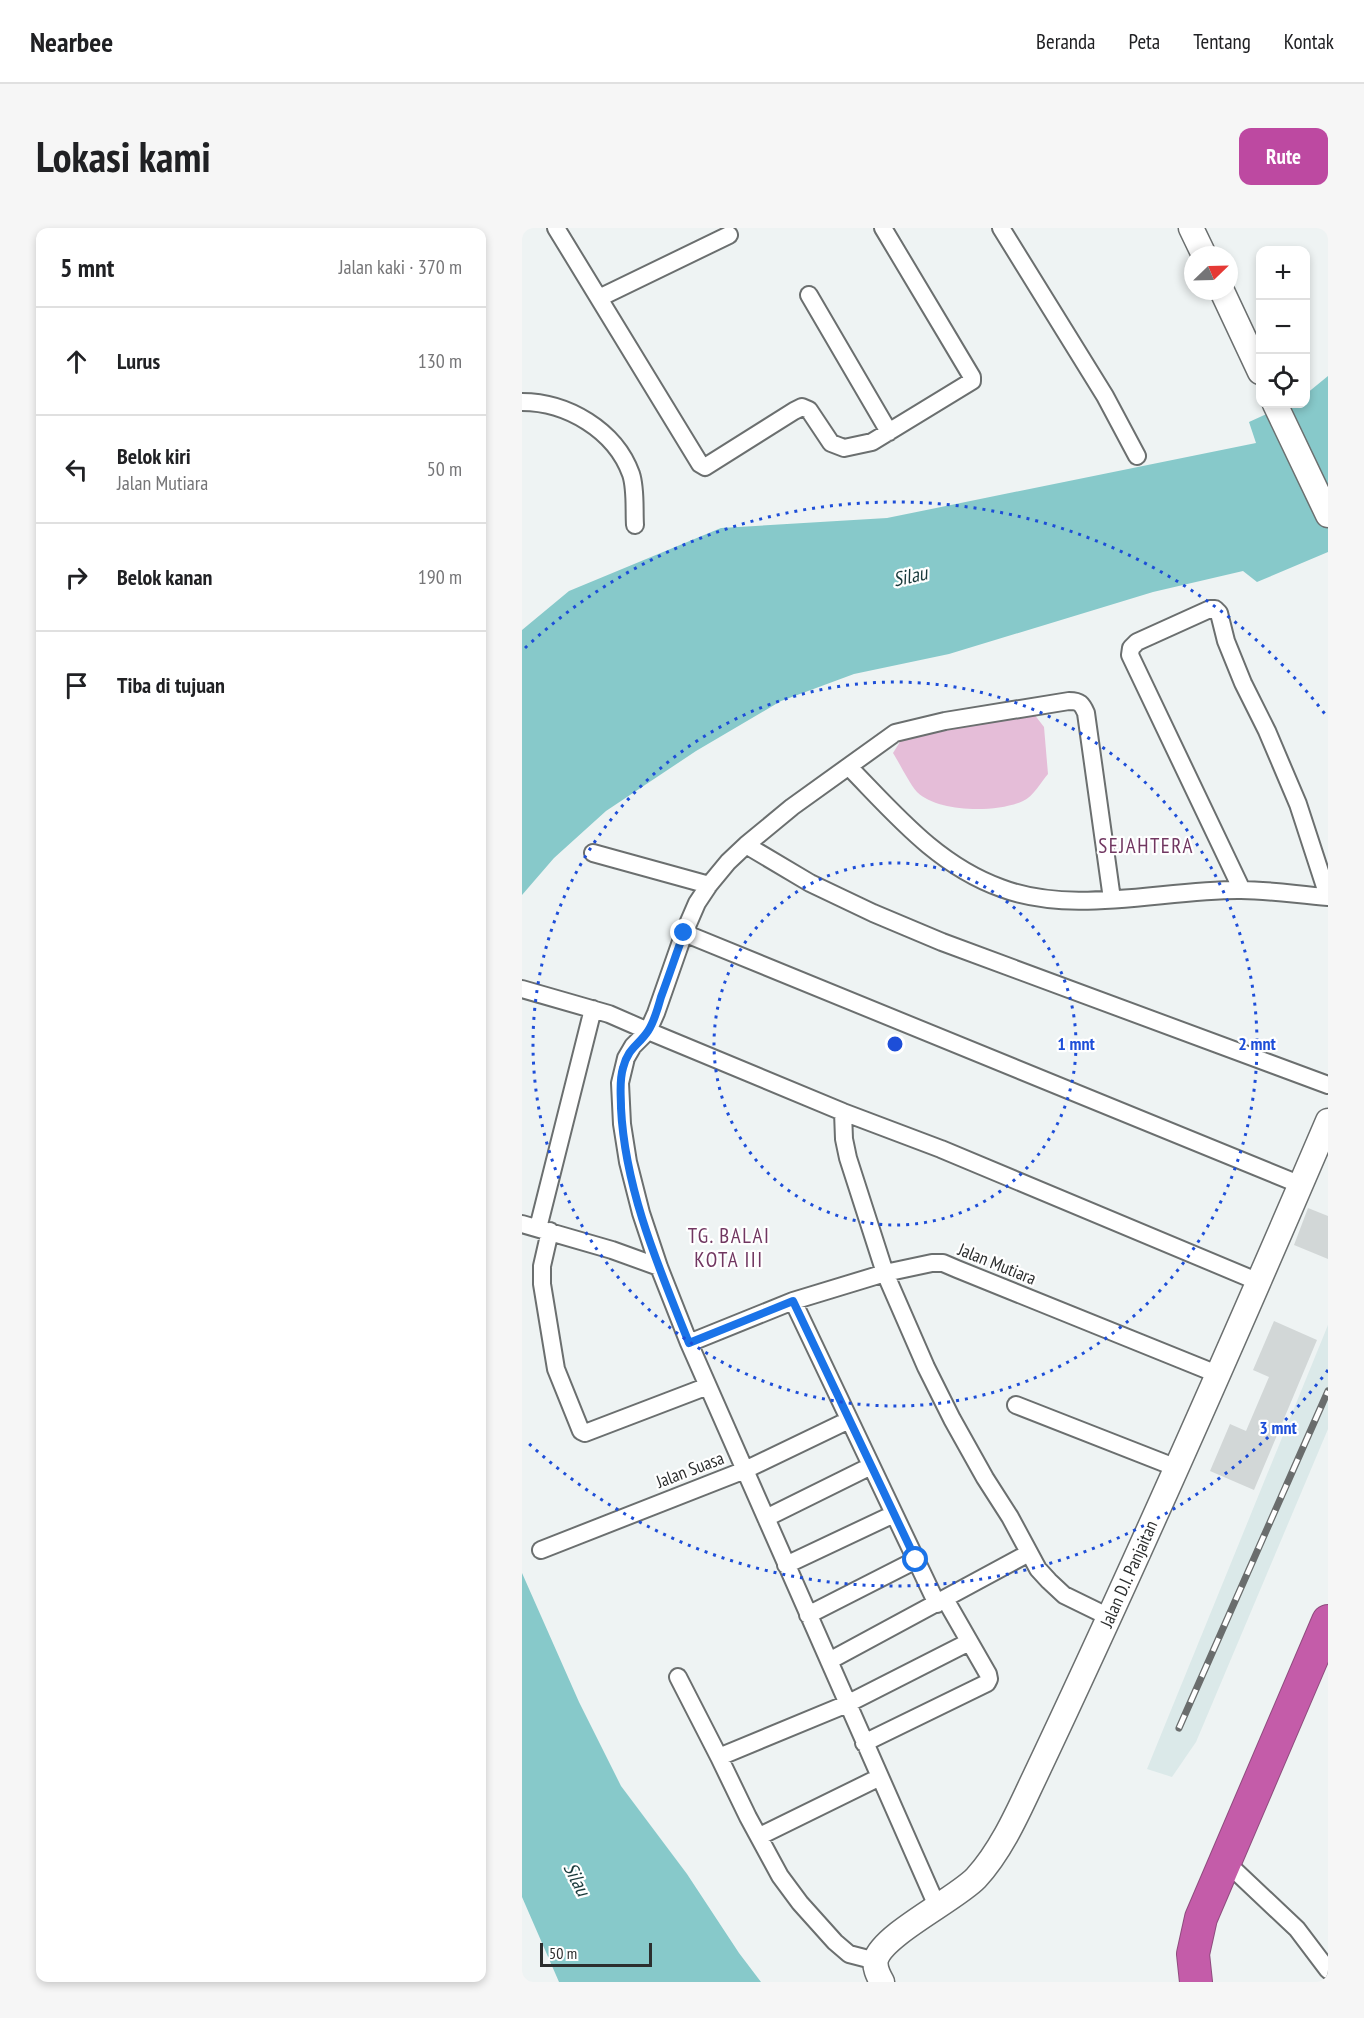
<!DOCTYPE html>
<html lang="id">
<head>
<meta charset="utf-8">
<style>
	body { margin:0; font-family:"PT Sans Narrow",sans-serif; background:#f6f6f6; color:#202124 }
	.controls { position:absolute; right:18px; top:18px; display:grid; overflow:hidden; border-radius:12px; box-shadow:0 3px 9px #0003 }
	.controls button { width:54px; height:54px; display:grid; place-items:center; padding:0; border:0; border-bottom:2px solid #e0e0e0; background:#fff; color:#202124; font:30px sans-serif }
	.compass { position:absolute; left:662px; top:18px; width:54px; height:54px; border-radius:50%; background:#fff; box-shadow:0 3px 9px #0003; rotate:67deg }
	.scale { position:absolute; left:18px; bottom:15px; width:112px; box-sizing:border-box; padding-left:6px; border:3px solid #2c2e2e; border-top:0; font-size:16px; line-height:21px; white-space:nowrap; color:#2c2e2e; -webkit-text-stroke:4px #fff; paint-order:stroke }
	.stop { position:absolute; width:18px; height:18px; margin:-14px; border:4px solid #1a73e8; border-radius:50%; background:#fff }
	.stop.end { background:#1a73e8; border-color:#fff; box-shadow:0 2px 6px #0008 }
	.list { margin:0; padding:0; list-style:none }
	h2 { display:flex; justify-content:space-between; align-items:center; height:78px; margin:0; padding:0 24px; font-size:26px }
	h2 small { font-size:20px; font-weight:400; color:#757577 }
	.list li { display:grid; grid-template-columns:39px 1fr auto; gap:18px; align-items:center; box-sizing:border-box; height:108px; padding:0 24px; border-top:2px solid #e0e0e0 }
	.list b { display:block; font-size:22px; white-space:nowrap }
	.list p { margin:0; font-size:20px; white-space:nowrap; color:#757577 }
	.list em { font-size:20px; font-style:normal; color:#757577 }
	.icon { flex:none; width:33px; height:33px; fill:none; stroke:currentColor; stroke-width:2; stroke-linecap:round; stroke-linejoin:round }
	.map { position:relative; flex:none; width:806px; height:1754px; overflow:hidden; border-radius:12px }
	header { display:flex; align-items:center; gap:36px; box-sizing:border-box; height:84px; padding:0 30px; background:#fff; border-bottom:2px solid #e0e0e0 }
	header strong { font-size:28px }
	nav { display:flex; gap:33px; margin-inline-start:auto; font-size:21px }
	.intro { display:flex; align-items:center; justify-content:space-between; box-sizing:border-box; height:144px; padding:0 36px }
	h1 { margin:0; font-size:42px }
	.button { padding:15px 27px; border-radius:12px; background:#bd49a1; color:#fff; font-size:21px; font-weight:700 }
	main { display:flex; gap:36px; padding:0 36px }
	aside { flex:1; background:#fff; border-radius:12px; box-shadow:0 3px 9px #0003 }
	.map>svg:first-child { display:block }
	.built { fill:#dbe9e9 }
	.green { fill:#e5bdd8 }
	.water { fill:#87c9ca }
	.building { fill:#d2d7d7 }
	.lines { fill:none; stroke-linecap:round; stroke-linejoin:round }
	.street-casing { stroke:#6b6f6f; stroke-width:20 }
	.secondary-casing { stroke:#6b6f6f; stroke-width:27 }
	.highway-casing { stroke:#8f4c7e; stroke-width:34 }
	.street { stroke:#fff; stroke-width:16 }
	.secondary { stroke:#fff; stroke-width:24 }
	.highway { stroke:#c45ca9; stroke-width:32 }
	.rail-casing { stroke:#6a6d6d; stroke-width:7 }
	.rail { stroke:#fff; stroke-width:4.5; stroke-dasharray:14; stroke-linecap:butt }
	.route { stroke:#1a73e8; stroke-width:8 }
	.ring { fill:none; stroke:#1d4ed8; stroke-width:3; stroke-dasharray:3 6 }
	.labels { text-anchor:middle; stroke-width:4.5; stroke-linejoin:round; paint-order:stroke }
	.street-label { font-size:18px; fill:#2c2e2e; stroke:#fff }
	.water-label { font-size:20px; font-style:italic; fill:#193a3b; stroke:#fff }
	.quarter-label { font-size:21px; letter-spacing:1.5px; fill:#713761; stroke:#fff }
	.centre { fill:#1d4ed8; stroke:#fff; stroke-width:3 }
	.ring-label { font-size:18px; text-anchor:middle; font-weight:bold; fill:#1d4ed8; stroke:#fff; stroke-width:4.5; stroke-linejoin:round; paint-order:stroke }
</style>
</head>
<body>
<header>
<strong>Nearbee</strong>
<nav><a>Beranda</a><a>Peta</a><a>Tentang</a><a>Kontak</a></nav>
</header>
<div class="intro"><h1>Lokasi kami</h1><a class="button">Rute</a></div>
<main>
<aside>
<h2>5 mnt<small>Jalan kaki · 370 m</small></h2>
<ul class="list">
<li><svg class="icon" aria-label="ahead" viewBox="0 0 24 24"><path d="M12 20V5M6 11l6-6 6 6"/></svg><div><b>Lurus</b></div><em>130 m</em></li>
<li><svg class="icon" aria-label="left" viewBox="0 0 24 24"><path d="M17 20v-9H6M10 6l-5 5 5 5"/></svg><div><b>Belok kiri</b><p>Jalan Mutiara</p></div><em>50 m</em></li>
<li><svg class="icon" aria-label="right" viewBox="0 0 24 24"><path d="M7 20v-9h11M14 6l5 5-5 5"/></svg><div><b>Belok kanan</b></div><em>190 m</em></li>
<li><svg class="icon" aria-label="arrive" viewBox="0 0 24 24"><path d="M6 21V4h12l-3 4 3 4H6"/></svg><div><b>Tiba di tujuan</b></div></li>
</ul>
</aside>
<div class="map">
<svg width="806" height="1754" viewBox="0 0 806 1754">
	<rect width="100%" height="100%" fill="#eef3f3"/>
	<!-- built -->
	<path class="built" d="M806 1097V1201L674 1514 650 1549 625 1541Z"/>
	<!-- green -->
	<path class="green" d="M512 486 522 499 526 546C519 554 511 569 501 573 475 585 417 585 395 564 387 555 378 536 371 525L381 509Z"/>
	<!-- water -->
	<path class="water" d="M806 148V324L735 354 721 343 631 364 427 426 332 446 259 473 174 523 84 583 32 630 0 667V402L47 363 199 300 365 290 734 215 727 194 766 176H784V166Z
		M0 1345 57 1474 99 1558 165 1646 217 1725 239 1754H37L0 1669Z"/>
	<!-- building -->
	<path class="building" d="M786 980 806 988V1031L772 1017Z
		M752 1093 795 1112 732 1262 688 1243 708 1196 724 1203 747 1149 731 1142Z"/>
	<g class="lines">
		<defs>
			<path id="street" d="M34 0 178 236 183 239 272 183 280 179 287 182 309 215 322 220 350 214 450 153V149L361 0
				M479 0 583 168 615 228
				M287 67 367 204
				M77 70 207 7
				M0 174C45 174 93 202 109 246 114 261 112 281 113 297
				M327 539C373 586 415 637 479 660 552 688 643 661 719 662 748 662 777 667 806 669
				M224 617 288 655 351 685 420 714 806 857
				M71 625 187 657
				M720 662 608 427 609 420 615 414 688 381H693L697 385 704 413 721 455 745 503 776 576 806 668
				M162 705 779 957
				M0 761 87 786 126 803 321 884 419 921 737 1054
				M321 884 322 911 326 930 363 1045 404 1139 430 1191 463 1250 488 1289 516 1341 527 1353 542 1367 587 1389
				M0 996 90 1022 137 1039
				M16 1000 71 781
				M28 1003 20 1038V1056L34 1141 59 1203 63 1205 186 1158
				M271 1073 415 1376
				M167 1115 271 1073 363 1045 410 1035H421L435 1041 695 1146
				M494 1177 655 1240
				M244 1290 349 1238
				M19 1322 223 1242 327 1192
				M264 1337 372 1286
				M286 1387 394 1332
				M307 1433 507 1325
				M156 1449 197 1529
				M342 1515 465 1455 467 1451 466 1446 423 1371
				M238 1608 358 1549
				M704 1634 775 1701 806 1742
				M415 1678 167 1115 137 1039 119 985 106 934 100 896 98 855 104 830 111 818 126 803 134 785 162 705 175 675 187 657 206 634 224 617 270 579 373 505 423 493 547 473C558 473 560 476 564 485L590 671
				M354 1733 327 1726 313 1714 278 1675 258 1648 226 1589 197 1529 325 1476 447 1414"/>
			<path id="secondary" d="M669 0 682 27
				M700 63 738 144
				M753 176 806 287
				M360 1754C356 1747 352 1739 354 1731 362 1706 434 1671 454 1650 477 1625 493 1591 507 1561 612 1340 710 1117 806 893"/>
			<path id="highway" d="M674 1754 671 1726 679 1690 806 1393"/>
		</defs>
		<!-- street casing -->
		<use href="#street" class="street-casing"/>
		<!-- secondary casing -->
		<use href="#secondary" class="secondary-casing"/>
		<!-- highway casing -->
		<use href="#highway" class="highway-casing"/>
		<!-- street -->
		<use href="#street" class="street"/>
		<!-- secondary -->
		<use href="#secondary" class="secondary"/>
		<!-- highway -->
		<use href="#highway" class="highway"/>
		<defs>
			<path id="rail" d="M657 1500 806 1163"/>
		</defs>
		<!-- rail casing -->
		<use href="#rail" class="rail-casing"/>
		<!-- rail -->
		<use href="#rail" class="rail"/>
	</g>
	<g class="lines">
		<!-- route -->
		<path class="route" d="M162 705C154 726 147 748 139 769 136 780 132 794 126 803 116 818 106 820 101 840 97 853 99 867 99 880 103 962 137 1040 167 1115L271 1073 394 1332"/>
	</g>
	<!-- distance rings -->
	<g class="ring">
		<circle cx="373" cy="816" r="181"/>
		<circle cx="373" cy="816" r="362"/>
		<path d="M806 1142A542 542 0 0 1 3 1212M3 420A542 542 0 0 1 806 490"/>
	</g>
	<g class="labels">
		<!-- street labels -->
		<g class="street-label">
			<text transform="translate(475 1036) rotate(22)" y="6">Jalan Mutiara</text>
			<text transform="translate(168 1242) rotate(-21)" y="6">Jalan Suasa</text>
			<text transform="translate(607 1346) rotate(-66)" y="6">Jalan D.I. Panjaitan</text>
		</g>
		<!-- water labels -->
		<g class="water-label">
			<text transform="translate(388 348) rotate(-12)" y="7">Silau</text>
			<text transform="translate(55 1651) rotate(63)" y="7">Silau</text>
		</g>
		<!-- quarter labels -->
		<g class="quarter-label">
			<text x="624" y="625">SEJAHTERA</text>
			<text x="207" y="1015">TG. BALAI<tspan x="207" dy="24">KOTA III</tspan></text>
		</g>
	</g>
	<circle cx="373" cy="816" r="9" class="centre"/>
	<g class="ring-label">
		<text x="554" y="822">1 mnt</text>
		<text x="735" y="822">2 mnt</text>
		<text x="756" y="1206">3 mnt</text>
	</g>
</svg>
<div class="controls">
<button>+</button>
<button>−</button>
<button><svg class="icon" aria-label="locate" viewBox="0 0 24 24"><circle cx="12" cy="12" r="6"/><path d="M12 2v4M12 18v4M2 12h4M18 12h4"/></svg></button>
</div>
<svg class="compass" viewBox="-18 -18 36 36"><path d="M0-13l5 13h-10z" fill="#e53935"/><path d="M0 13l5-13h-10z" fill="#757577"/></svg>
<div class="scale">50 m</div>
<div class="stop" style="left:394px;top:1332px"></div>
<div class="stop end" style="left:162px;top:705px"></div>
</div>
</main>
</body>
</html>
